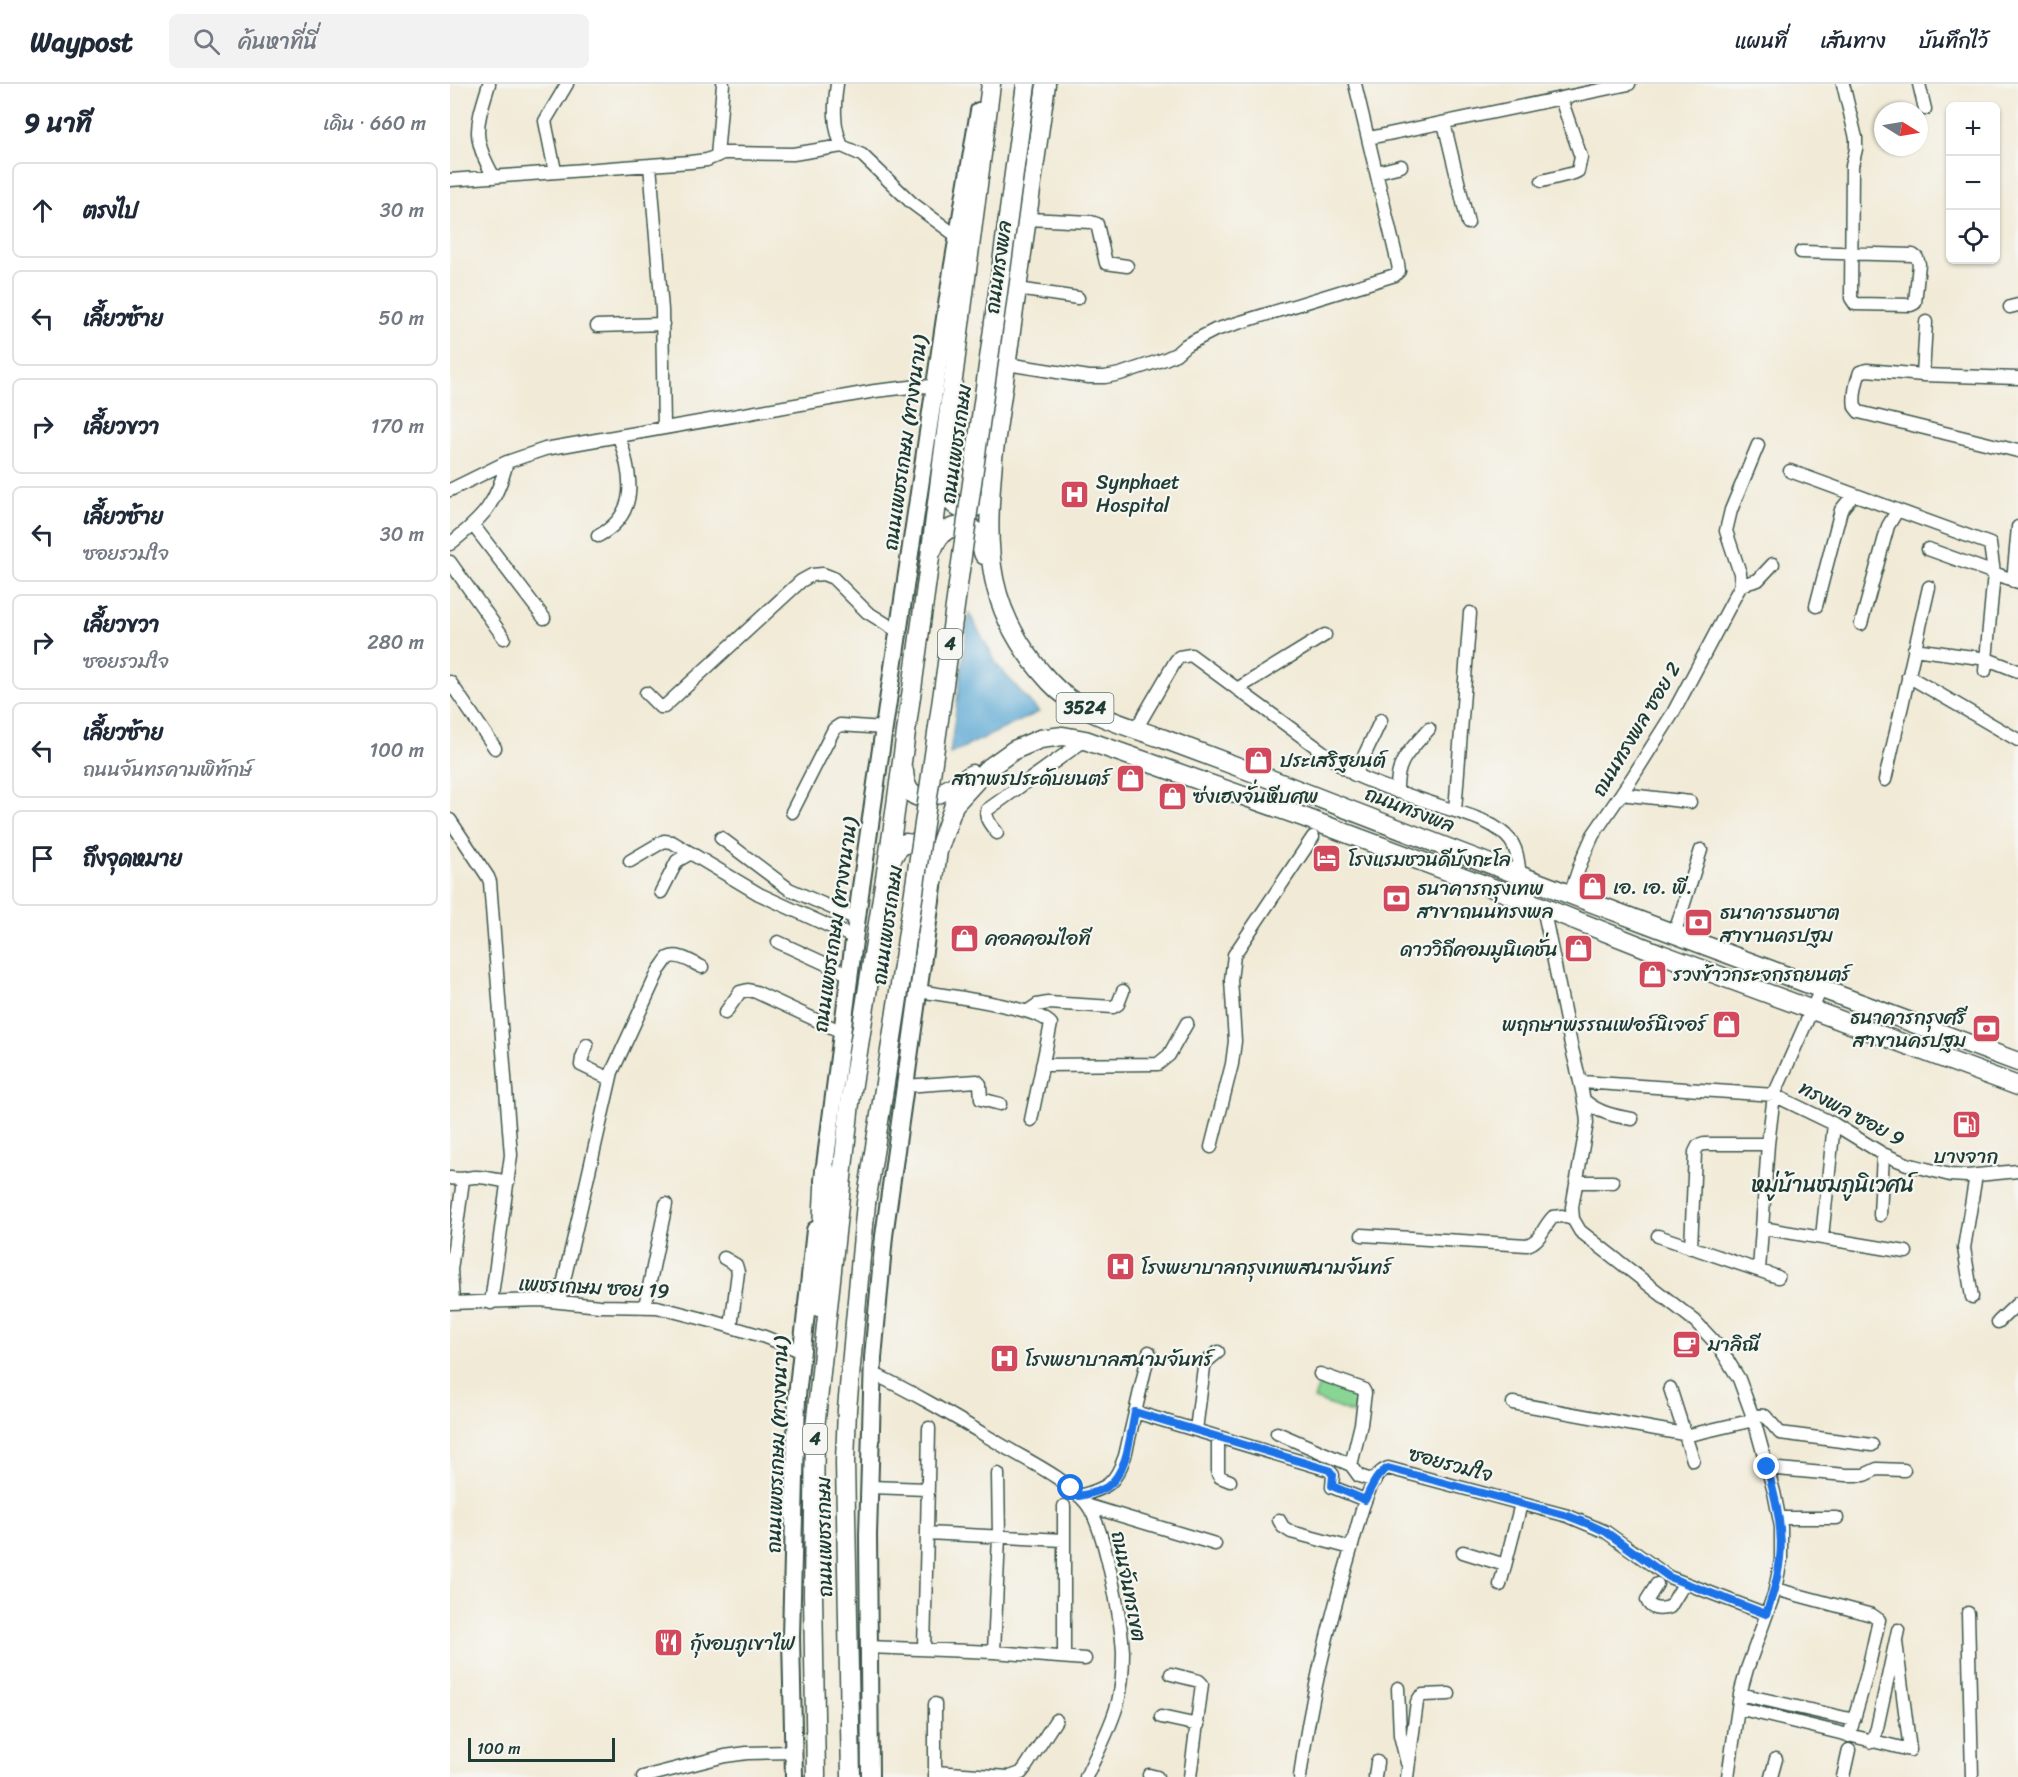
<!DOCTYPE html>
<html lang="th">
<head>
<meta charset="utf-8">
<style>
	body { margin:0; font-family:Sriracha,"Playpen Sans Thai",sans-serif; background:#f2f2f3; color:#1f2937 }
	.controls { position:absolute; right:18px; top:18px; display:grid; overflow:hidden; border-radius:9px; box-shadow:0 2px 4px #0004 }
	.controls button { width:54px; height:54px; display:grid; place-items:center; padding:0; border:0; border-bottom:2px solid #e0e1e3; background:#fff; color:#1f2937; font:30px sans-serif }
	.compass { position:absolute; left:1424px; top:18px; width:54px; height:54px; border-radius:50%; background:#fff; box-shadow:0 2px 4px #0004; rotate:101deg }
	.scale { position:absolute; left:18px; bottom:15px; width:147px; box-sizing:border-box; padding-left:6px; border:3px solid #1f3d34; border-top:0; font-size:16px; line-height:21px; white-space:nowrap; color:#1f3d34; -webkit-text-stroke:4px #f6f6f2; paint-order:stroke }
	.stop { position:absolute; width:18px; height:18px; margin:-14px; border:4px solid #1a73e8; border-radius:50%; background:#fff }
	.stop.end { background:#1a73e8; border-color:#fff; box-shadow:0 2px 6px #0008 }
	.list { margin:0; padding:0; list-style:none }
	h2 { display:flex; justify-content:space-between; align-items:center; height:78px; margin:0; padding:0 24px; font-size:26px }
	h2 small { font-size:20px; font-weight:400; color:#747a83 }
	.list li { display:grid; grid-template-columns:39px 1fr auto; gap:18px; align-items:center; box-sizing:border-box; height:96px; margin:0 12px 12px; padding:0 12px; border:2px solid #e0e1e3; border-radius:9px }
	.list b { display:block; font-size:22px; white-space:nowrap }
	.list p { margin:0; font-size:20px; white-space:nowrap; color:#747a83 }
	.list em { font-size:20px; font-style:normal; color:#747a83 }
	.icon { flex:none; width:33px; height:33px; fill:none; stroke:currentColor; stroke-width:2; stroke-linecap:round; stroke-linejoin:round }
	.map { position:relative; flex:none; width:1568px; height:1693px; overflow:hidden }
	header { display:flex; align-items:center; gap:36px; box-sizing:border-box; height:84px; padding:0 30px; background:#fff; border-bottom:2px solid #e0e1e3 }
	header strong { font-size:28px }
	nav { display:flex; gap:33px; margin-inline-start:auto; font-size:21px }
	.search { width:420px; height:54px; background:#f2f2f3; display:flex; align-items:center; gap:15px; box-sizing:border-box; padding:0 21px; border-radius:9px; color:#747a83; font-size:22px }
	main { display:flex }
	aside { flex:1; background:#fff }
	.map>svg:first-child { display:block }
	.green { fill:#89d694; stroke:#548a64; stroke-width:1.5 }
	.water { fill:#5aa7d3; stroke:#3c7284; stroke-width:1.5 }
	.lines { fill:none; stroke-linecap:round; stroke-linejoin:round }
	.minor-casing { stroke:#3e574c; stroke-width:15 }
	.major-casing { stroke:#3e574c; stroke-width:20 }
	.highway-casing { stroke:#3e574c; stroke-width:21 }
	.minor { stroke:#fff; stroke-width:12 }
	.major { stroke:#fff; stroke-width:16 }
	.highway { stroke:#fff; stroke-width:18 }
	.highway-bridge-casing { stroke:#3e574c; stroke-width:21; stroke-linecap:butt }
	.highway-bridge { stroke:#fff; stroke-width:18 }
	.route { stroke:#1a73e8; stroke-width:8 }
	.labels { text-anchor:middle; stroke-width:4.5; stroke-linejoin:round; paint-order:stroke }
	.shield { fill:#f6f6f2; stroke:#60746d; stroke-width:1.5 }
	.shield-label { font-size:18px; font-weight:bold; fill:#1f3d34 }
	.street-label { font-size:20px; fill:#1f3d34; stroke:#f6f6f2 }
	.poi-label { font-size:20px; fill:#1f3d34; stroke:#f6f6f2; text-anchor:start }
	.quarter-label { font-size:22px; fill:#1f3d34; stroke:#f6f6f2 }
</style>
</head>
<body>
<header>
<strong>Waypost</strong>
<div class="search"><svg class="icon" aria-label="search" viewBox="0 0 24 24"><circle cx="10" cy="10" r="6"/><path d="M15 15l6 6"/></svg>ค้นหาที่นี่</div>
<nav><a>แผนที่</a><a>เส้นทาง</a><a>บันทึกไว้</a></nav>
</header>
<main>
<aside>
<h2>9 นาที<small>เดิน · 660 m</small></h2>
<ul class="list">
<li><svg class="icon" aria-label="ahead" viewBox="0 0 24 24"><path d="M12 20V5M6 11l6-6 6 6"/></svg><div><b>ตรงไป</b></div><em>30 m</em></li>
<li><svg class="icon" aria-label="left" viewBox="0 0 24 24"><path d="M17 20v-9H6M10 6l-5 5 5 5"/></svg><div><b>เลี้ยวซ้าย</b></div><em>50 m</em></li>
<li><svg class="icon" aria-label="right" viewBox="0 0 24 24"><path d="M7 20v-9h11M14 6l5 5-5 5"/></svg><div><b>เลี้ยวขวา</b></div><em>170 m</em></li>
<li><svg class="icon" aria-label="left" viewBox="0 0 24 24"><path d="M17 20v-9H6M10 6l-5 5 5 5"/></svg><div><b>เลี้ยวซ้าย</b><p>ซอยรวมใจ</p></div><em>30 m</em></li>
<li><svg class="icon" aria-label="right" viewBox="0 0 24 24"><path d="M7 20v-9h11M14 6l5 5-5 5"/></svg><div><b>เลี้ยวขวา</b><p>ซอยรวมใจ</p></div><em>280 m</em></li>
<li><svg class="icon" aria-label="left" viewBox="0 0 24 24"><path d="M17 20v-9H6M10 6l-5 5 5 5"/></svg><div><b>เลี้ยวซ้าย</b><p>ถนนจันทรคามพิทักษ์</p></div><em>100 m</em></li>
<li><svg class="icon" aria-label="arrive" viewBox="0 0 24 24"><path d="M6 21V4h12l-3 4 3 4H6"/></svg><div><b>ถึงจุดหมาย</b></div></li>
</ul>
</aside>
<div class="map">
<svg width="1568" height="1693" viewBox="0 0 1568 1693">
	<rect width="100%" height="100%" fill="#f6f6f2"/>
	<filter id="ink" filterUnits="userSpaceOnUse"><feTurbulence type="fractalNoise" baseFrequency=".0167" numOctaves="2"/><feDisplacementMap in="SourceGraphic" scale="12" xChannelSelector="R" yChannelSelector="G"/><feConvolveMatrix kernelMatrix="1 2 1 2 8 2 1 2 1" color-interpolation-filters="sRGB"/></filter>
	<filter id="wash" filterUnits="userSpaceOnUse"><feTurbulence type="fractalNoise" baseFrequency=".008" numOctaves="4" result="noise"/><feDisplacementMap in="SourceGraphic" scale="24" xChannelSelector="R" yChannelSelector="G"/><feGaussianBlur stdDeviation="1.35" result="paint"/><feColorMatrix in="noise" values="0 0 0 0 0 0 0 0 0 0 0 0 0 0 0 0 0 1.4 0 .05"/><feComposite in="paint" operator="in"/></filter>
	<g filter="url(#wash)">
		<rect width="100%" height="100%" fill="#f1ead6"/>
		<!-- green -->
		<path class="green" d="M871 1296 911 1310 904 1330 864 1315Z"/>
		<!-- water -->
		<path class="water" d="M519 529 548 582 589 628 500 670Z"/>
	</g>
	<g filter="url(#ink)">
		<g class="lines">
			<defs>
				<path id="minor" d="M39 0C26 42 21 53 44 93
					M387 0C384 22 383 42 392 62
					M1469 0 1475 25
					M994 39 1018 139
					M919 54 1179 0
					M267 72 273 0
					M200 81 212 226 214 343
					M105 87 95 37 117 0
					M927 88 951 82
					M0 96 240 78 257 76 273 69H281L343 70 392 62 412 71 462 119 508 153
					M1092 97 1124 89 1128 87 1131 73 1111 15
					M577 135 641 138 647 140 656 179 677 182
					M1351 168 1463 171 1467 174 1469 180 1465 219 1461 221 1405 220 1401 214 1402 82 1406 65V54L1393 0
					M568 205 628 214
					M1560 223 1568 221
					M147 242 213 240
					M557 280 639 293H655L670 290 715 275 726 270 736 261 765 246 945 191 949 187 948 180 905 0
					M1473 291 1476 238
					M1568 294 1473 291 1417 286 1410 288C1406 298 1403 313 1405 323L1409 328 1568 367
					M1308 361 1281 426 1276 447 1290 489 1291 501 1308 496 1323 480
					M1340 387 1540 460 1544 489 1568 498
					M0 406 57 378 95 365 425 307 469 302 485 303
					M23 441 94 534
					M148 452C191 429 181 391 169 352
					M0 460C34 433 46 420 57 378
					M1478 465 1544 489 1535 587
					M0 478 54 554
					M1563 497 1568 443
					M1366 522 1391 426 1403 411
					M1411 540 1438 442 1447 427
					M1464 565 1537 575 1568 587
					M1458 592 1568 656
					M0 598 45 664
					M787 605 875 551
					M196 609 210 623H214L351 497 362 491 373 490 383 494 417 528 449 548
					M686 645 725 578 729 573 741 571 903 690C931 703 961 712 990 722 1013 730 1044 736 1060 756 1068 766 1068 779 1070 791
					M905 691 931 636
					M1435 696 1479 503
					M947 708C946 676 959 668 979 645
					M1171 710 1240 718
					M1005 727 1020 529
					M342 728 384 645 390 641 434 644
					M0 736 38 793 40 798 61 1071 41 1219
					M547 749C542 742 534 735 537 726L635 656
					M271 754 339 805 407 835
					M180 777 214 757 222 758 309 810 405 854
					M211 808 227 777 241 769
					M1120 811 1131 778 1143 751 1182 694 1223 629 1291 501
					M1093 823C1102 868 1111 912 1120 956 1126 984 1135 1010 1137 1039L1122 1123 1123 1135 1130 1147 1245 1237 1270 1264 1289 1295 1304 1336 1324 1408 1331 1443V1476L1324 1510 1297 1585 1290 1610 1278 1693
					M1224 851 1251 766
					M328 858 400 891
					M469 907C493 911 589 923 601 940L581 1036
					M578 927 587 921 598 919 663 923 668 920 673 907
					M275 929 290 908 298 906 306 908 392 948
					M137 961 132 974 131 981 160 995
					M592 981 708 980 719 971 737 939
					M1132 998 1324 1011 1384 1040 1433 1070 1457 1080 1500 1091 1517 1092 1568 1087
					M455 1002 527 997 530 1000 531 1015 550 1020
					M1135 1017C1149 1029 1165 1032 1182 1035
					M761 1063 782 980 785 957 781 896 784 871 863 753
					M0 1094C12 1096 13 1094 24 1093 34 1092 47 1096 58 1098
					M1126 1098H1163
					M1430 1131 1433 1070
					M1312 1144 1456 1168
					M912 1151 1077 1161C1091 1157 1093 1143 1103 1133L1112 1132 1123 1135
					M1208 1152 1328 1193
					M1372 1153 1384 1040
					M1241 1164 1245 1068 1248 1062 1254 1060H1318
					M274 1174 286 1181 288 1188 281 1243
					M1309 1186 1318 1060 1324 1011 1371 905
					M1522 1213 1514 1164 1526 1091
					M109 1218 162 988 209 886C212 883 215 877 218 874 228 868 243 879 252 883
					M0 1219 90 1216 150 1222 207 1223 265 1238 312 1252 351 1267
					M3 1219 1 1186 13 1096
					M195 1222 216 1120
					M1548 1238 1568 1219
					M424 1290C469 1311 511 1337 555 1363 582 1379 615 1394 636 1419 655 1442 671 1536 673 1568 673 1584 672 1602 668 1618 661 1644 647 1669 636 1693
					M870 1290 913 1305 915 1309 911 1340 901 1381
					M1220 1304 1243 1376
					M1063 1319 1239 1351 1304 1336
					M685 1328 879 1386 883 1391 882 1403 915 1416
					M1302 1331 1315 1332 1330 1349 1422 1361
					M746 1346 754 1283 756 1278 768 1268
					M827 1349 901 1381 909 1392 925 1397
					M768 1353V1390L770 1393 780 1397
					M1317 1384 1396 1391H1414L1427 1385 1454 1386
					M420 1403 477 1405
					M629 1412C658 1404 665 1400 675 1372L699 1268
					M639 1422 765 1460
					M1330 1434H1387
					M829 1436 833 1443 841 1448 901 1464
					M477 1449 479 1344
					M1013 1468 1055 1481
					M1207 1500 1197 1516C1201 1526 1210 1526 1220 1523L1234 1500
					M1050 1501 1071 1420
					M1325 1505 1422 1531 1429 1536 1417 1590 1399 1652
					M1518 1529 1522 1693
					M418 1563 544 1568 635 1575
					M474 1564 477 1449 613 1456
					M544 1568 549 1452 548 1390
					M614 1573V1422
					M721 1590 749 1597 752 1600 740 1693
					M948 1604 950 1651 957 1679
					M1290 1610 1404 1636
					M1288 1624 1460 1666 1446 1558
					M711 1633 748 1641
					M1422 1658 1427 1644 1448 1546
					M485 1688 558 1693
					M699 1691 707 1693
					M193 1693 275 1672 297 1669 343 1668
					M485 1693V1620
					M560 1693 571 1689 575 1684 606 1636
					M850 1693C860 1616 879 1539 901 1465 908 1441 913 1414 927 1392 930 1388 933 1386 938 1384L1118 1432 1156 1448 1219 1493 1316 1530
					M925 1693 927 1678
					M957 1693 967 1618 970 1613 973 1611 999 1610
					M1321 1693 1326 1675
					M1393 1693 1399 1666"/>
				<path id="major" d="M373 1097 410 810 434 644 502 187 529 27
					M344 1693 341 1553 347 1312 365 1146
					M420 1693 418 1451 423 1274 434 1152 484 795"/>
				<path id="highway" d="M543 377C535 467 535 528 600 598 629 630 675 641 714 655 746 667 778 679 810 691 1062 790 1315 884 1568 978
					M541 388 596 0
					M494 393C494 413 509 437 530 420
					M483 465C490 446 502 440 521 443L527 451 534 471
					M454 687C457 735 499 706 522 690
					M440 778 447 766 455 759C468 760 474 762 481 773
					M484 795 488 767 504 721 536 686 564 666 590 655 613 652 635 656 853 733 1072 815 1211 870 1568 1002
					M368 1223 375 1084
					M366 1693 363 1510 365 1344 400 1019 443 743 479 481 541 0
					M401 1693 395 1378 397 1325 416 1119"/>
			</defs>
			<!-- minor casing -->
			<use href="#minor" class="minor-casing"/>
			<!-- major casing -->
			<use href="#major" class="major-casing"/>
			<!-- highway casing -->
			<use href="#highway" class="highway-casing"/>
			<!-- minor -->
			<use href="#minor" class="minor"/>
			<!-- major -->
			<use href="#major" class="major"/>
			<!-- highway -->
			<use href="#highway" class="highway"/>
			<defs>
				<path id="highway-bridge" d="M416 1119C476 747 526 373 576 0"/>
			</defs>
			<!-- highway-bridge casing -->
			<use href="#highway-bridge" class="highway-bridge-casing"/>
			<!-- highway-bridge -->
			<use href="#highway-bridge" class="highway-bridge"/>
		</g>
	</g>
	<g class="lines" filter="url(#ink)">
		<!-- route -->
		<path class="route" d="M621 1404 629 1412C639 1410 649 1408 657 1403 678 1388 680 1351 685 1328L879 1386 883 1391 882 1402 915 1416C921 1404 926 1390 938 1384L1118 1432 1141 1441 1156 1448 1219 1493 1316 1530C1338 1472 1333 1442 1317 1383"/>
	</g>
	<!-- icons -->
	<defs>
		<symbol id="hospital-square" viewBox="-11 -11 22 22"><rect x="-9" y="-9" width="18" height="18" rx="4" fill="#d1495b" stroke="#f6f6f2"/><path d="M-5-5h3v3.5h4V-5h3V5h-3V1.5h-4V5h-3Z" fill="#fff"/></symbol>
		<symbol id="shop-square" viewBox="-11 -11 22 22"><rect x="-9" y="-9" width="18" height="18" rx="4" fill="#d1495b" stroke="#f6f6f2"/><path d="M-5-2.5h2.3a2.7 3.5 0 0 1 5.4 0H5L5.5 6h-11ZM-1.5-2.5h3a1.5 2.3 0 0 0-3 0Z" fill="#fff"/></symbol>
		<symbol id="hotel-square" viewBox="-11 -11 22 22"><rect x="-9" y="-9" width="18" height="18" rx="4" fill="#d1495b" stroke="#f6f6f2"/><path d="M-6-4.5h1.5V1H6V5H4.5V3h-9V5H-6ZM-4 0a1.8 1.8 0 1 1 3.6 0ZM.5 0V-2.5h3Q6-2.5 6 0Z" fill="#fff"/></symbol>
		<symbol id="bank-square" viewBox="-11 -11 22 22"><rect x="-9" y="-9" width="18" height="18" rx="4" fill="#d1495b" stroke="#f6f6f2"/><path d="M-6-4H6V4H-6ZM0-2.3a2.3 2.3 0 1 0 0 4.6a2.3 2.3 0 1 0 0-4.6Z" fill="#fff"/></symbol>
		<symbol id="fuel-square" viewBox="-11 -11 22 22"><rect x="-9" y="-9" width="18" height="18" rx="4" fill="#d1495b" stroke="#f6f6f2"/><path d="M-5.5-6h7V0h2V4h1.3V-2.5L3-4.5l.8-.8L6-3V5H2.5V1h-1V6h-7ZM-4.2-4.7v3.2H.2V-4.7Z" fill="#fff"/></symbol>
		<symbol id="cafe-square" viewBox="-11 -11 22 22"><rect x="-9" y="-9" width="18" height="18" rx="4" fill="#d1495b" stroke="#f6f6f2"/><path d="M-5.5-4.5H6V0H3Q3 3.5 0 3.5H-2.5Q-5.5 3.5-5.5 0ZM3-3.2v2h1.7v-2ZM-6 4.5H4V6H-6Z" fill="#fff"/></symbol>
		<symbol id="restaurant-square" viewBox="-11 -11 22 22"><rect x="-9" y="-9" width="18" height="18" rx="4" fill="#d1495b" stroke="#f6f6f2"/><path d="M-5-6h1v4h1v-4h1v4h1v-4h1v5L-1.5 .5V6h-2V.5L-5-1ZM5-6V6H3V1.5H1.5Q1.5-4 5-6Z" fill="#fff"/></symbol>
	</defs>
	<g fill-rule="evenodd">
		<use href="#hospital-square" x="608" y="394" width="33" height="33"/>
		<use href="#shop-square" x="792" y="660" width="33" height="33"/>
		<use href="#shop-square" x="664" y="678" width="33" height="33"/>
		<use href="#shop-square" x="706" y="696" width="33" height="33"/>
		<use href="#hotel-square" x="860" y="758" width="33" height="33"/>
		<use href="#shop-square" x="1126" y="786" width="33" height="33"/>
		<use href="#bank-square" x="930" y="798" width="33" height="33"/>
		<use href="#bank-square" x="1232" y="822" width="33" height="33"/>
		<use href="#shop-square" x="498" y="838" width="33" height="33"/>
		<use href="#shop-square" x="1112" y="848" width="33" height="33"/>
		<use href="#shop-square" x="1186" y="874" width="33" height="33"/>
		<use href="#shop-square" x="1260" y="924" width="33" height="33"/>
		<use href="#bank-square" x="1520" y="928" width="33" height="33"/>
		<use href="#fuel-square" x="1500" y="1024" width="33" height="33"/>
		<use href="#hospital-square" x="654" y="1166" width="33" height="33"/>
		<use href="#cafe-square" x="1220" y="1244" width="33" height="33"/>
		<use href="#hospital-square" x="538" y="1258" width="33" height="33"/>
		<use href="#restaurant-square" x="202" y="1542" width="33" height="33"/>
	</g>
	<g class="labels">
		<!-- shield labels -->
		<g class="shield">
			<rect x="488" y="545" width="24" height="30" rx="4.5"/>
			<rect x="606.5" y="609" width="57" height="30" rx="4.5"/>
			<rect x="353" y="1340" width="24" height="30" rx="4.5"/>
		</g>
		<g class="shield-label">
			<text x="500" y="566">4</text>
			<text x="635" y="630">3524</text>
			<text x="365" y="1361">4</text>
		</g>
		<!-- street labels -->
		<g class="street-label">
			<text transform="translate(548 183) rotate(-82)" y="7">ถนนทรงพล</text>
			<text transform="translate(455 359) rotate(-82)" y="7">ถนนเพชรเกษม (ทางขนาน)</text>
			<text transform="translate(506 360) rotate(-82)" y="7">ถนนเพชรเกษม</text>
			<text transform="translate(1186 645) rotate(-59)" y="7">ถนนทรงพล ซอย 2</text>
			<text transform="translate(960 725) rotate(21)" y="7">ถนนทรงพล</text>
			<text transform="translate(385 841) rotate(-82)" y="7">ถนนเพชรเกษม (ทางขนาน)</text>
			<text transform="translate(437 841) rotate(-82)" y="7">ถนนเพชรเกษม</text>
			<text transform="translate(1402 1029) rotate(28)" y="7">ทรงพล ซอย 9</text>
			<text transform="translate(144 1203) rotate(3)" y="7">เพชรเกษม ซอย 19</text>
			<text transform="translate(327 1361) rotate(-88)" y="7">ถนนเพชรเกษม (ทางขนาน)</text>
			<text transform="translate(1001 1380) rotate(15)" y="7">ซอยรวมใจ</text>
			<text transform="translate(374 1453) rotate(-91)" y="7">ถนนเพชรเกษม</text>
			<text transform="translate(679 1502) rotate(79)" y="7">ถนนจันทรเขต</text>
		</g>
		<!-- poi labels -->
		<g class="poi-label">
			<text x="646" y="405">Synphaet<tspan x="646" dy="23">Hospital</tspan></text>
			<text x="830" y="683">ประเสริฐยนต์</text>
			<text x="660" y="701" text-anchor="end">สถาพรประดับยนตร์</text>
			<text x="743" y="719">ซ่งเฮงจั่นหีบศพ</text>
			<text x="898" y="782">โรงแรมชวนดีบังกะโล</text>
			<text x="1163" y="810">เอ. เอ. พี.</text>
			<text x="967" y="811">ธนาคารกรุงเทพ<tspan x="967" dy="23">สาขาถนนทรงพล</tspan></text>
			<text x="1270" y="835">ธนาคารธนชาต<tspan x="1270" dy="23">สาขานครปฐม</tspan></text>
			<text x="535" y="861">คอลคอมไอที</text>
			<text x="1108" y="872" text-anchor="end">ดาววิถีคอมมูนิเคชั่น</text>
			<text x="1223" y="897">รวงข้าวกระจกรถยนตร์</text>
			<text x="1516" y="940" text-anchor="end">ธนาคารกรุงศรี<tspan x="1516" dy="23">สาขานครปฐม</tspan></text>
			<text x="1256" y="947" text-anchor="end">พฤกษาพรรณเฟอร์นิเจอร์</text>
			<text x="1516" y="1079" text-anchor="middle">บางจาก</text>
			<text x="691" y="1190">โรงพยาบาลกรุงเทพสนามจันทร์</text>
			<text x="1258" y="1267">มาลิณี</text>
			<text x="575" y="1282">โรงพยาบาลสนามจันทร์</text>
			<text x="240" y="1566">กุ้งอบภูเขาไฟ</text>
		</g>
		<!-- quarter labels -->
		<g class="quarter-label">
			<text x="1383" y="1108">หมู่บ้านชมภูนิเวศน์</text>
		</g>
	</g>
</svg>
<div class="controls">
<button>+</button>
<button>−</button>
<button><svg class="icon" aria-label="locate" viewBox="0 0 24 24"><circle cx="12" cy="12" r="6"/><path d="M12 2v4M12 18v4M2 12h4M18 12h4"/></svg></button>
</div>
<svg class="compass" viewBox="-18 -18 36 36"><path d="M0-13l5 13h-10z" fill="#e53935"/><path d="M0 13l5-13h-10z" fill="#747a83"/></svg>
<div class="scale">100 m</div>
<div class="stop" style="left:621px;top:1404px"></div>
<div class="stop end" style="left:1317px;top:1383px"></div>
</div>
</main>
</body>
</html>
